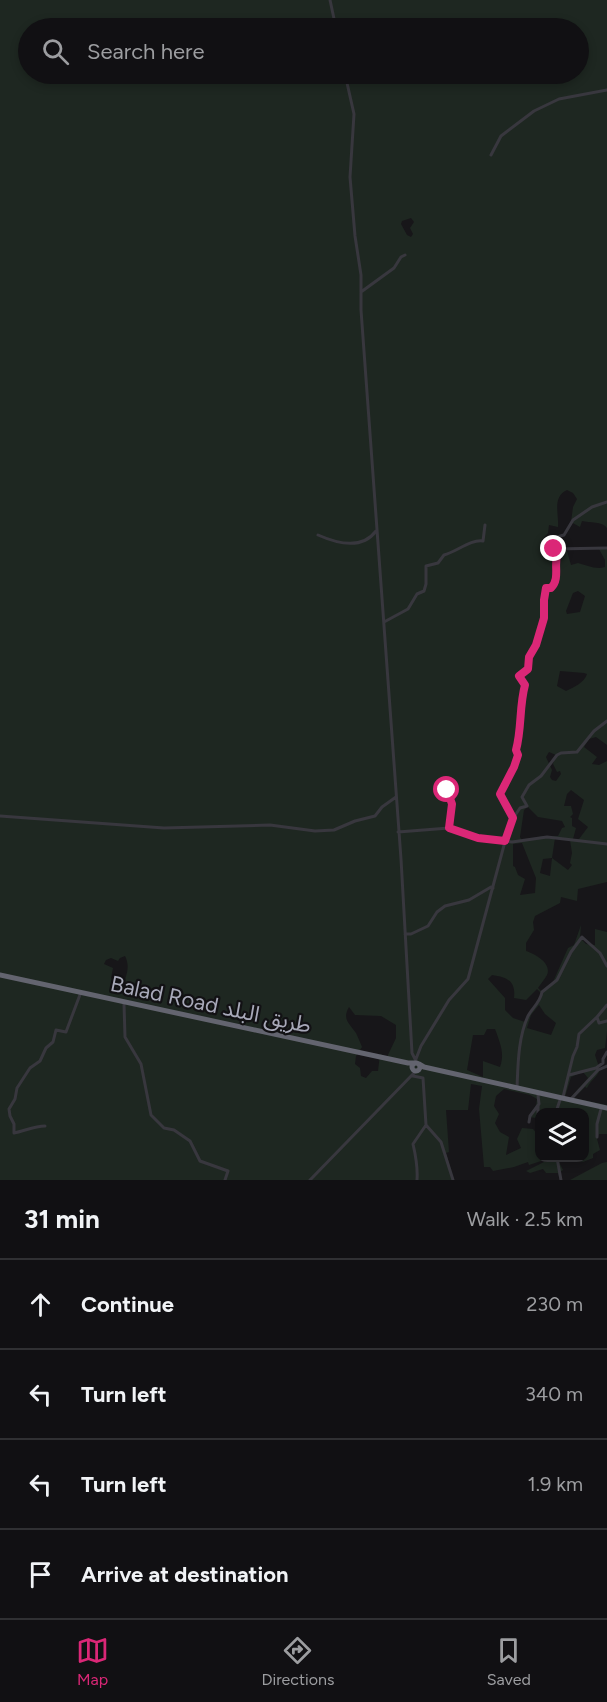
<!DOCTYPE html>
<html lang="en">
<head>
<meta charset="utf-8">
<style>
	body { margin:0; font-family:Figtree,"Noto Sans Arabic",sans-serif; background:#1a191c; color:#f1f3f6 }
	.controls { position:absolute; right:18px; bottom:18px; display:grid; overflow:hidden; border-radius:12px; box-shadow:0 3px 9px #0003 }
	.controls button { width:54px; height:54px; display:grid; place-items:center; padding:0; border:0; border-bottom:2px solid #303033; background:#111013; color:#f1f3f6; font:30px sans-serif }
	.stop { position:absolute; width:18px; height:18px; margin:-14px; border:4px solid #db2777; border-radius:50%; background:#fff }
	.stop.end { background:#db2777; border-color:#fff; box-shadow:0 2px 6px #0008 }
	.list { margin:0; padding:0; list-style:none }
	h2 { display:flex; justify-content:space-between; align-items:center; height:78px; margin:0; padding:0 24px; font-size:26px }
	h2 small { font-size:20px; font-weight:400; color:#9c9da0 }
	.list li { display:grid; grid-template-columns:39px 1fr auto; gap:18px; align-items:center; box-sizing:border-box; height:90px; padding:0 24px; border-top:2px solid #303033 }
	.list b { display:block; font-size:22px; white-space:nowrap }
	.list em { font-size:20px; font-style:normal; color:#9c9da0 }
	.icon { flex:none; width:33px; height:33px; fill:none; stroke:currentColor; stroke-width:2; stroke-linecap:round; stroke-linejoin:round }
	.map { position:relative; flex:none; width:607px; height:1180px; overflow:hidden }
	.search { position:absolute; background:#111013; box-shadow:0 3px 9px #0003; left:18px; right:18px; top:18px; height:66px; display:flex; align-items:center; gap:15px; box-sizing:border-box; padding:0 21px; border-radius:33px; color:#9c9da0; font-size:22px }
	.sheet { height:438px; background:#111013 }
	nav { display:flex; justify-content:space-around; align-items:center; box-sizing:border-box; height:84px; border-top:2px solid #303033; background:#111013; font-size:16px; color:#9c9da0 }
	nav a { display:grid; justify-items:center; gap:3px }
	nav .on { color:#db2777 }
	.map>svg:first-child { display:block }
	.green { fill:#1e2721; fill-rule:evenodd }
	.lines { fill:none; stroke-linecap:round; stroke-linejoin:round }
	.minor { stroke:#38373e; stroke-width:3 }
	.highway { stroke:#63646f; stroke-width:5 }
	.route { stroke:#db2777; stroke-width:8 }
	.labels { text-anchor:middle; stroke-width:4.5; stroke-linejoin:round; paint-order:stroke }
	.street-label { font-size:22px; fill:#a8a9b9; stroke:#121114 }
</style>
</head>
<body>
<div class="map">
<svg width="607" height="1180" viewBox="0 0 607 1180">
	<rect width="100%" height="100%" fill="#171619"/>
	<!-- green -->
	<path class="green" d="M0 0H607V528C602 521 590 523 582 521L580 527 571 522 573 507 577 499 573 493 567 490C552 497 559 513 558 527L549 525 548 533 542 540 544 554 556 550 567 551 571 565 578 563C586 565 596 570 605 567V560L599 549 607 547V745L596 737 589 739 584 747 597 757 592 764 599 765 607 761V882L578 889 577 901 561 897 560 903 535 916 533 922 534 930 526 943V951C535 954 552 963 547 975 545 979 541 983 538 988L542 992 553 982 568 948 574 945 581 925 580 938 586 944 595 945V929L607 932V1031L605 1048 597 1050 595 1055 600 1070C597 1077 590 1081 587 1088L585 1087 574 1098 607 1105V1134H599L597 1139 600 1150 593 1154V1158L583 1162 570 1159 559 1162 563 1170 559 1173 560 1180 558 1173H546L543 1169 530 1173 526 1171 544 1162V1160L529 1165 528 1162 514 1167 493 1171 490 1167H484L479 1109 482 1086 471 1084 468 1110H446L449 1152 446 1153 454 1180H0ZM28 28H578V74H28ZM411 218 414 222 410 228 413 234 411 237 407 235 401 224 402 221ZM578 591 585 596 580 612 567 614 566 611 573 593ZM560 671 584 673 587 674C584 683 574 687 566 691L557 686ZM549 752 556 755 553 764 557 772 560 771 561 774 556 781 552 780 550 777 552 770 546 757ZM571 790 584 800 578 819 588 827 579 839H573L576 828 572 826V818L570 817 573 814 571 806H564L567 794ZM528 807 538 817 562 821 565 827 562 828 558 836H543L522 841 520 837 524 810ZM555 838 570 840 572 853 570 863 572 865 568 870 552 858ZM522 843 536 878 535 893 520 895 525 879 518 875 515 867 513 866V844ZM552 858 550 876 540 873 543 859ZM125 956C130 966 127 973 124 983H118L111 978 113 968 104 964 106 960 111 958 118 961 120 958ZM492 975C507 977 516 981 514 998L526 1000 537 989 541 993 538 1002 525 1022 513 1018 505 1010V998L488 979ZM539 1005 545 1014 556 1023 551 1035 527 1028 531 1015ZM349 1007 355 1015 381 1016 396 1025V1038L387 1057 380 1054 378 1071H372L366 1078 361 1076 360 1068 355 1064 356 1056 362 1047C360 1042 358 1037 356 1033 349 1023 342 1019 349 1007ZM487 1029H495C500 1043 505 1053 500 1067L483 1061V1077L467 1070 473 1035H484ZM583 1072 588 1078 569 1099 565 1097 571 1077ZM504 1089 530 1095 537 1099 536 1105 529 1117 536 1118 539 1123 540 1112H584V1158H540L539 1136 533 1129 522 1128 517 1139 521 1148 506 1155 509 1137 500 1132 495 1123 499 1114 494 1106 496 1096Z
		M607 1162V1180H570L602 1163Z"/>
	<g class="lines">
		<!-- minor -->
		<path class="minor" d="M330 0 336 28
			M345 74 354 114 350 177 355 236 361 275V310L401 859 412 1053 417 1063
			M491 155 501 136 534 111 559 99 607 90
			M361 292 394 268 401 257 405 255
			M318 535C336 543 362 550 376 531
			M554 549 607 548
			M384 622 408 609 417 594 424 591 426 584V566L438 563 444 555C456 552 471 539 483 541L485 525
			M445 784 452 804 449 828
			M0 816 164 828 270 825 315 831 334 830 355 821 375 816 382 807 396 797
			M513 818 503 802 500 793 505 787 518 755 516 750C522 728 519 707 525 685L519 676 528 669 529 657 536 645 544 618V600L546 588H551L555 584 557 556 553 549 557 537 564 535 573 520 592 507 607 502
			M398 832 449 828 478 838 512 842 547 837 607 844
			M405 934H411L428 926 437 912 445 906 469 900 491 887 493 888
			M124 1004 125 1037 141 1064 151 1115 164 1128 174 1130 190 1141 200 1161 228 1171 225 1180
			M597 1017 599 1023 607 1021
			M416 1059 421 1046 449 1000 468 979 510 823 520 808 527 806 522 797 529 785 541 776 557 755 561 753 577 752 594 731 607 721
			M414 1070V1073L417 1070
			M569 1075 596 1068 603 1063V1059L607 1052
			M413 1076 423 1078 426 1125 441 1142 453 1180
			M517 1088C518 1065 518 1038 528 1016 532 1008 540 1003 542 992L557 980 571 952 582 937 600 953 607 966
			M563 1097 573 1056 577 1047 579 1034 597 1017 607 1005
			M571 1099 598 1070 607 1066
			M556 1112 560 1100
			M538 1118V1106
			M529 1122 530 1116 539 1104 538 1095
			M45 1126C35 1126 24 1131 14 1133V1124L10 1116 9 1109 15 1099 17 1088 30 1068 40 1061 46 1048 53 1042 56 1030 66 1032 81 992
			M597 1137V1124L601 1109
			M557 1158 561 1180
			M310 1180 414 1073
			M417 1180C418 1167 416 1157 413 1144L426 1125"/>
		<!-- highway -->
		<path class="highway" d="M0 975 408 1063H415
			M412 1067a4 4 0 1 1 8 0a4 4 0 1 1-8 0Z
			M419 1064 424 1067 607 1108"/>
	</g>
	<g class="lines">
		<!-- route -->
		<path class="route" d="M447 790 452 804 449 828 478 838 505 841 513 818 500 794 514 767 518 755 516 750C522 728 519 707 525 685L519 676 528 669 529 657 536 645 544 618V600L546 588H551C560 579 554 566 557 556L554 549"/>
	</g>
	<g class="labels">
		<!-- street labels -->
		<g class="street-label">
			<text transform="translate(211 1004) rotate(12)" y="8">Balad Road طريق البلد</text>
		</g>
	</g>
</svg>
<div class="controls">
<button><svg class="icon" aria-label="layers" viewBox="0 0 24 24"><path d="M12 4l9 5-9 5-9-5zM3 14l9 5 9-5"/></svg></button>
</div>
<div class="stop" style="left:447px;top:790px"></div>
<div class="stop end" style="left:554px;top:549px"></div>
<div class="search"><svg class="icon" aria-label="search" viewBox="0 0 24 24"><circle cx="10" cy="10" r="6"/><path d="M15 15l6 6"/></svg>Search here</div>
</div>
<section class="sheet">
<h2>31 min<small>Walk · 2.5 km</small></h2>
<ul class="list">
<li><svg class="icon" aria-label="ahead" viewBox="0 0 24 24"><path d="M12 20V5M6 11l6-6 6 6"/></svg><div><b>Continue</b></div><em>230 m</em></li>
<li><svg class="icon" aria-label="left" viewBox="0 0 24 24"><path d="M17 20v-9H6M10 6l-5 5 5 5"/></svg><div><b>Turn left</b></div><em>340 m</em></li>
<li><svg class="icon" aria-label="left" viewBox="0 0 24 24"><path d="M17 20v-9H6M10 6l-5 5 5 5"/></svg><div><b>Turn left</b></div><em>1.9 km</em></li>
<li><svg class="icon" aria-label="arrive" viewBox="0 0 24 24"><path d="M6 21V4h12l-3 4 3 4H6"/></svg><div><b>Arrive at destination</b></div></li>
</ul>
</section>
<nav>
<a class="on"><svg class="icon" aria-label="map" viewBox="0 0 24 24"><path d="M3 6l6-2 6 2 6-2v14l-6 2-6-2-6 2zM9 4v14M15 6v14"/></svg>Map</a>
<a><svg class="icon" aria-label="directions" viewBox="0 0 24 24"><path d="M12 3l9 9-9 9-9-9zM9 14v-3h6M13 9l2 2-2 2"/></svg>Directions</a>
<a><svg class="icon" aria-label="saved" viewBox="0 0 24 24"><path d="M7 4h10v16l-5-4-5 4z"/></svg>Saved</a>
</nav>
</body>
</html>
